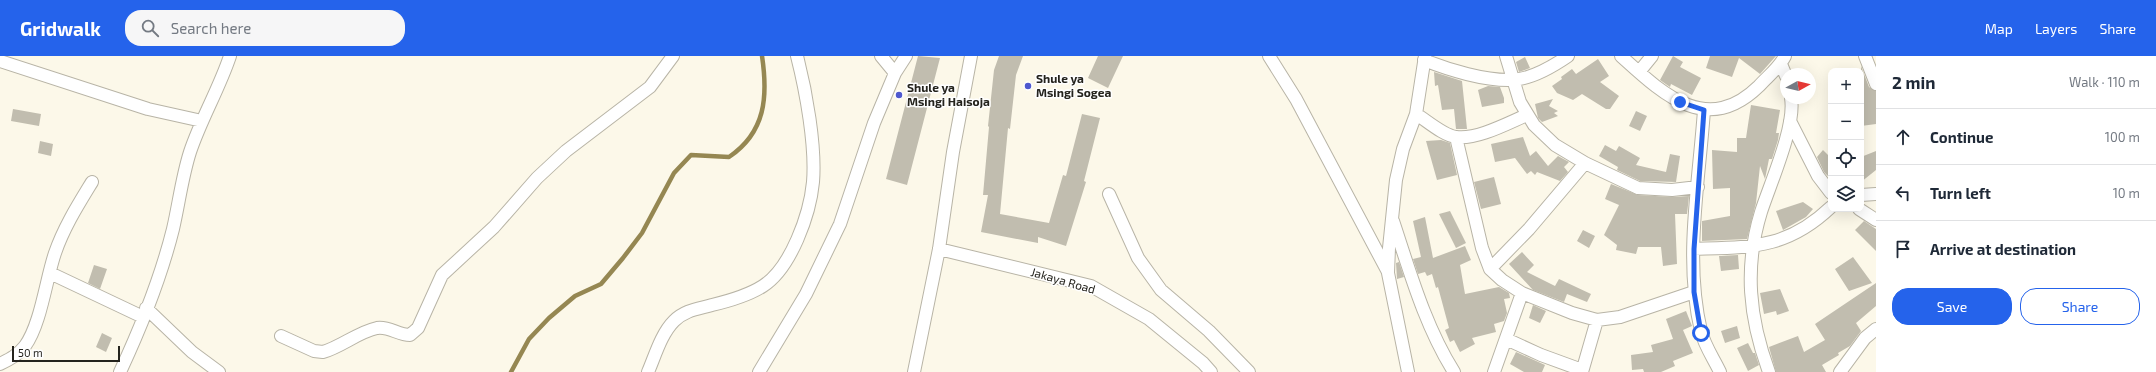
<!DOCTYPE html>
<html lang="en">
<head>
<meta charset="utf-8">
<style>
	body { margin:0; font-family:"Exo 2",sans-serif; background:#f6f6f7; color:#1f2937 }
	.controls { position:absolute; right:12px; top:12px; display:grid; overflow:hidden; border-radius:8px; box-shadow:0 4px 16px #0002 }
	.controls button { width:36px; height:36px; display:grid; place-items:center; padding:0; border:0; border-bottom:1px solid #e0e1e3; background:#fff; color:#1f2937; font:20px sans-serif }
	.compass { position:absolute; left:1780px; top:12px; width:36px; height:36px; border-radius:50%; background:#fff; box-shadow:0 4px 16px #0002; rotate:82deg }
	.scale { position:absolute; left:12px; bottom:10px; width:108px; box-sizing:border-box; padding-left:4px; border:2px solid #24231d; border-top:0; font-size:11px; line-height:14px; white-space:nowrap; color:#24231d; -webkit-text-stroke:3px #fff; paint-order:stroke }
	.stop { position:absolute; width:12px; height:12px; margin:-9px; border:3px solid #2563eb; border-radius:50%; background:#fff }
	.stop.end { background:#2563eb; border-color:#fff; box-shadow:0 1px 4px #0008 }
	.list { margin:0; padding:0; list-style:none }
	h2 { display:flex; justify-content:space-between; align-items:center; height:52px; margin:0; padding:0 16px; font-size:17px }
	h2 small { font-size:13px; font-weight:400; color:#747a83 }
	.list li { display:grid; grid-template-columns:26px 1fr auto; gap:12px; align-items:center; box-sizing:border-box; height:56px; padding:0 16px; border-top:1px solid #e0e1e3 }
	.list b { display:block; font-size:15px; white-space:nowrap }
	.list em { font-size:13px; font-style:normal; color:#747a83 }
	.actions { display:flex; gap:8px; padding:12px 16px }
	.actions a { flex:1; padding:9px 0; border:1px solid #2563eb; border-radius:16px; text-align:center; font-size:14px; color:#2563eb }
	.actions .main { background:#2563eb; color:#fff }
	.icon { flex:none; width:22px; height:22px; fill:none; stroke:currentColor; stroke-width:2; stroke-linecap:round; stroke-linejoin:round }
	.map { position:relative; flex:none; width:1876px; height:316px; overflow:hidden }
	header { display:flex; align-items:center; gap:24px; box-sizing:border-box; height:56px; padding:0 20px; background:#2563eb; color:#fff }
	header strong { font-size:19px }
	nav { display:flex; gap:22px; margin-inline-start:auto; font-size:14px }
	.search { width:280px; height:36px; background:#f6f6f7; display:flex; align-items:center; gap:10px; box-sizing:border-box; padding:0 14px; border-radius:16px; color:#747a83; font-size:15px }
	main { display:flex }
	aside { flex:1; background:#fff }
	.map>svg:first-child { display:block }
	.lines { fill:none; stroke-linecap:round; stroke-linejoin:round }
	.stream { stroke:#958752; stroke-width:4.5 }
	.building { fill:#c1bdaf }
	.street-casing { stroke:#b8b4a6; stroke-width:14 }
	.street { stroke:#fff; stroke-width:12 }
	.route { stroke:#2563eb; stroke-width:5 }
	.poi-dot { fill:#4e58ce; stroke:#fff; stroke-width:1.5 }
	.labels { text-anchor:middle; stroke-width:3; stroke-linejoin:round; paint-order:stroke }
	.poi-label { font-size:12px; font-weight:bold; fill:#24231d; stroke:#fff; text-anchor:start }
	.street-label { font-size:12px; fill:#24231d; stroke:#fff }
</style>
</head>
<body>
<header>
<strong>Gridwalk</strong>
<div class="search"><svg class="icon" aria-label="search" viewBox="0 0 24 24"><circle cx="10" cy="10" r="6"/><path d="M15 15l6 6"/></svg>Search here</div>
<nav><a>Map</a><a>Layers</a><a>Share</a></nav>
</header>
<main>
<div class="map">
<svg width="1876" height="316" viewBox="0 0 1876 316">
	<rect width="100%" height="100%" fill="#fcf8e9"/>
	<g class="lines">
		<!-- stream -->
		<path class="stream" d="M511 316 529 283 549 262 575 240 601 228 623 202 642 177 674 117 691 99 729 101C766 76 768 40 762 0"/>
	</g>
	<!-- building -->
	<path class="building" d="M918 0 940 2 907 129 886 123Z
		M999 0H1023L1016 19 1010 73 1008 72 1000 158 1049 167 1063 119 1066 120 1082 58 1100 62 1084 125 1086 126 1066 190 1038 181V187L981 176 988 139H983L989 71 988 70 994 14Z
		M1098 0H1123L1108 32 1088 22Z
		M1673 0 1683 6 1680 11 1701 22 1692 39 1671 28 1670 31 1660 24Z
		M1710 0H1776L1760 18 1739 2 1732 21 1706 12Z
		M1525 1 1530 12 1519 16 1516 6Z
		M1598 3 1609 20 1600 26 1619 40 1610 53H1606L1582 38 1573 44 1557 37 1552 30 1562 23 1561 21 1572 13 1576 18Z
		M1861 10 1869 31 1876 35V68L1861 70Z
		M1434 16 1462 25 1467 73H1456L1454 53 1442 54 1438 29 1435 30Z
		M1488 30 1500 31 1504 42V47L1482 51 1478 34Z
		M1553 43 1549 50 1558 55 1554 57 1558 60 1542 66 1538 62 1535 48Z
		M1751 49 1780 54 1776 77H1779L1778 84 1772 103H1769L1765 123 1760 110 1756 147 1747 183 1702 185V165L1730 160V132L1713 133 1712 94 1737 96V82H1746Z
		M13 53 41 58 39 70 11 65Z
		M1636 55 1647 60 1640 75 1629 70Z
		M1523 81 1530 100 1536 95 1548 110 1558 100 1569 106 1564 111 1568 116 1560 125 1537 116 1535 119 1531 115 1527 118 1515 102 1495 106 1491 88Z
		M1441 84 1450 87 1457 119 1437 124 1426 85Z
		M40 85 53 88 51 100 38 97Z
		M1605 89 1616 95 1619 90 1640 102 1636 109 1666 116 1670 98 1680 100 1676 126 1640 125 1617 114 1618 111 1599 100Z
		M1823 94 1831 102V123L1824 116 1817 101Z
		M1876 95V114L1861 126V101Z
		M1494 121 1501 148 1481 153 1474 126Z
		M1611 128 1638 139 1672 141 1689 140 1687 158H1675L1677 208 1663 210 1661 191H1638L1636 198 1616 194 1617 189 1604 179 1619 149 1605 143Z
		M1803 146 1813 153 1806 161 1783 174 1776 155Z
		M1450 155 1466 187 1456 192 1439 158Z
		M1425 161 1433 202 1465 190 1471 204 1460 209 1465 238 1499 231 1509 237 1510 242 1504 243 1507 257 1504 265 1494 268 1496 276 1472 282 1475 288 1460 296 1454 284 1450 286 1445 274 1449 272 1438 231 1436 232 1432 218 1427 220 1425 216 1418 218 1413 203 1421 201 1413 165Z
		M1864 165 1876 173V195L1855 174Z
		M1583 174 1595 180 1589 192 1577 185Z
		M1522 196 1534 209 1527 216 1555 230 1559 223 1591 238 1587 246 1567 238 1564 246 1533 234 1509 208Z
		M1738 199 1739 213 1721 215 1719 200Z
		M1853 201 1872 227 1849 235 1835 213Z
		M1399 206 1404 221 1397 223 1396 207Z
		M94 209 107 213 100 233 88 227Z
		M1876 227V250L1856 267 1861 275 1850 290 1838 297 1839 299 1822 309 1826 316H1776L1769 291 1798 280 1804 296 1825 284 1815 268Z
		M1780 233 1789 255 1777 259 1776 255 1764 258 1760 237Z
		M1533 249 1546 255 1540 267 1529 262Z
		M1686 255 1692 270 1683 274 1693 297 1673 305 1675 310 1661 316H1644L1643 313 1632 314 1631 299 1653 296 1651 289 1673 283 1666 263Z
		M1737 270 1740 282 1725 287 1721 275Z
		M102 277 112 282 106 296 96 291Z
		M1748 287 1753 297H1755L1759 309 1748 315 1737 292Z
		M1516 296 1545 309 1542 316H1524L1510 308Z"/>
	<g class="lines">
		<defs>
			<path id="street" d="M881 0 895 17
				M1269 0 1296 43 1388 216
				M1506 0 1520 46 1534 69 1555 89 1585 107 1638 132 1672 134 1698 131
				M1621 0C1663 38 1707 81 1759 30 1768 20 1779 12 1785 0
				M1865 0 1876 28
				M1424 4C1449 14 1485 25 1512 24 1532 23 1552 11 1568 0
				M0 5 148 53 202 65
				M1781 8 1786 20
				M1639 16 1652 0
				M1704 54C1699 127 1684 203 1701 275 1704 289 1714 303 1720 316
				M1416 58C1426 64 1444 80 1456 81 1477 84 1508 67 1527 59
				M1790 65 1818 120 1831 137
				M1456 81 1482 192 1490 213 1502 224 1522 237 1572 257 1597 264 1620 261 1694 236
				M1109 138 1138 202 1161 234 1209 275 1249 316
				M1861 139 1876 138
				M1859 153 1876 164
				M1393 165C1410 216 1425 270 1454 316
				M939 193 1091 230 1149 263 1203 307 1211 316
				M1694 193C1751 191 1787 193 1831 151
				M1490 213 1529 173 1585 107
				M50 217 143 261
				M146 252 192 296 219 316
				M281 280 314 295 323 296C341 291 358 276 377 272 389 270 398 279 410 279L418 272 442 219 494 171 537 122 566 95 650 31 673 0
				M1506 283 1541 299 1582 314
				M0 308C10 303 18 299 25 290 41 268 46 223 55 197 64 171 78 149 92 126
				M120 316C141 271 161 221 173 173 179 147 182 121 190 96 201 63 219 33 230 0
				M648 316C655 300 661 278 674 265 685 254 698 253 712 249 729 245 749 239 763 230 791 212 810 158 813 126 816 90 806 35 797 0
				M759 316 806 238 840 168 874 67 895 17 906 0
				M914 316 939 193 953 96 971 0
				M1408 316 1388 217 1389 192 1396 124 1403 93 1416 58 1425 0
				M1494 316 1522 237
				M1582 316 1597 264
				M1769 316C1749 262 1744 211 1761 156 1770 128 1796 70 1791 42
				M1840 316 1865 282 1876 273"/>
		</defs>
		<!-- street casing -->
		<use href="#street" class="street-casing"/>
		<!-- street -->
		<use href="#street" class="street"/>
	</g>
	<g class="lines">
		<!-- route -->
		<path class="route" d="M1680 46 1704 54 1694 193V236L1701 277"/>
	</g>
	<!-- markers -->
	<g class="poi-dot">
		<circle cx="1028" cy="30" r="4"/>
		<circle cx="899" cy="39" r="4"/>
	</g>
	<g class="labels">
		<!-- poi labels -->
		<g class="poi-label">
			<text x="1036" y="27">Shule ya<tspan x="1036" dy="14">Msingi Sogea</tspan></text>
			<text x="907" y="36">Shule ya<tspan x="907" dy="14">Msingi Haisoja</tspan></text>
		</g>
		<!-- street labels -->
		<g class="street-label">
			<text transform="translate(1063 225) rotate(16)" y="4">Jakaya Road</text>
		</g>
	</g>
</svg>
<div class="controls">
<button>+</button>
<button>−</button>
<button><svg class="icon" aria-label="locate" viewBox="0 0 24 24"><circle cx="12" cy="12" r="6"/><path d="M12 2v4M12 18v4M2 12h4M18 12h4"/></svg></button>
<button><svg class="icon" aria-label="layers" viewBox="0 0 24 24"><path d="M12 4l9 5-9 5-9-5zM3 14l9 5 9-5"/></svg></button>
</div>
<svg class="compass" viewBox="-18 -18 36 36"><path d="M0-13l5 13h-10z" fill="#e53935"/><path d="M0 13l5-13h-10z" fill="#747a83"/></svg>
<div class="scale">50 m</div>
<div class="stop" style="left:1701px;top:277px"></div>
<div class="stop end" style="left:1680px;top:46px"></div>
</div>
<aside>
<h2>2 min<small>Walk · 110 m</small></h2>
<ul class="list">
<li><svg class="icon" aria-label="ahead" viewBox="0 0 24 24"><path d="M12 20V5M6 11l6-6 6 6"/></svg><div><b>Continue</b></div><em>100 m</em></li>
<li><svg class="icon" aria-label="left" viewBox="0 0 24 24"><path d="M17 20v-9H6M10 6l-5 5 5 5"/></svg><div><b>Turn left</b></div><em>10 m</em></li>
<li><svg class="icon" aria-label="arrive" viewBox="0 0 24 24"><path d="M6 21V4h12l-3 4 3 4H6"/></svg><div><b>Arrive at destination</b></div></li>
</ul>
<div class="actions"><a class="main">Save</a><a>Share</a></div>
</aside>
</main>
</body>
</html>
